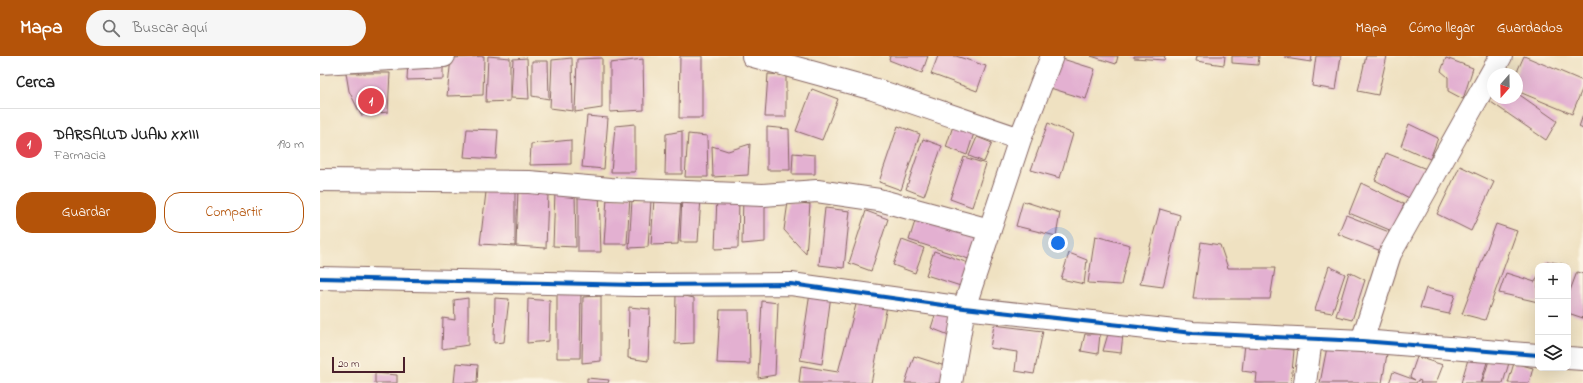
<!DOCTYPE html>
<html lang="es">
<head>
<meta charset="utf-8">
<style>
	body { margin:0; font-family:"Indie Flower",sans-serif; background:#f6f6f6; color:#222 }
	.controls { position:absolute; right:12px; bottom:12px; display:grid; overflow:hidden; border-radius:8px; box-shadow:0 4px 16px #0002 }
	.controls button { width:36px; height:36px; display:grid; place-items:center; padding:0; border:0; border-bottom:1px solid #e0e0e0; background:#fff; color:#222; font:20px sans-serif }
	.compass { position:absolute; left:1167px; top:12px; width:36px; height:36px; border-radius:50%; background:#fff; box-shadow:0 4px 16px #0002; rotate:200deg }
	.scale { position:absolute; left:12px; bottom:10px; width:73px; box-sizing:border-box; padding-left:4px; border:2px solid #4a1f2b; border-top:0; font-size:11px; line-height:14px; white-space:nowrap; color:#4a1f2b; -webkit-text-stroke:3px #fcf5e5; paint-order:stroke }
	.you { position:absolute; left:738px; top:187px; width:14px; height:14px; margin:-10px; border:3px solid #fff; border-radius:50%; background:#1a73e8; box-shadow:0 0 0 6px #1a73e833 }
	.badge { display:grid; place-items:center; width:26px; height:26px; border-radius:50%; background:#b45309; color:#fff; font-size:13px; font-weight:700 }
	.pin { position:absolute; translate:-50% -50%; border:2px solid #fff; box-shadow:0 1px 4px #0006 }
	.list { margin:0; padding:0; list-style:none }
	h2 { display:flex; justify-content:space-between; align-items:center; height:52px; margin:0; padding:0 16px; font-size:17px }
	h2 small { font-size:13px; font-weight:400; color:#767676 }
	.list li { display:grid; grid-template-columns:26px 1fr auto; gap:12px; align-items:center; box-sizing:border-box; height:72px; padding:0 16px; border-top:1px solid #e0e0e0 }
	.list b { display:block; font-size:15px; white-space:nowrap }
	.list p { margin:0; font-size:13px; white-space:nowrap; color:#767676 }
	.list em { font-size:13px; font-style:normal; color:#767676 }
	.actions { display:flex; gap:8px; padding:12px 16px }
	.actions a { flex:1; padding:9px 0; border:1px solid #b45309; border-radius:16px; text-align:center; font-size:14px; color:#b45309 }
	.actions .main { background:#b45309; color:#fff }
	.icon { flex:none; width:22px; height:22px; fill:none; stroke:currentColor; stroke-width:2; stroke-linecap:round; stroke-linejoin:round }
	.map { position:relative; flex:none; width:1263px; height:327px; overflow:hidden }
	header { display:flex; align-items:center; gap:24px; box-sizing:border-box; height:56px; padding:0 20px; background:#b45309; color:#fff }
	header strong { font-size:19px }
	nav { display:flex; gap:22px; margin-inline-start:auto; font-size:14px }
	.search { width:280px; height:36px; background:#f6f6f6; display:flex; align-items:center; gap:10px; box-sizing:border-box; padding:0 14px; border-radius:22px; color:#767676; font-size:15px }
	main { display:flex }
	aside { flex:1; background:#fff }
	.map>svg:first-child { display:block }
	.building { fill:#e3b0d1 }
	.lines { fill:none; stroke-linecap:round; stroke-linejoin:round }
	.minor-casing { stroke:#846360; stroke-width:24 }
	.minor { stroke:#fff; stroke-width:22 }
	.cycleway-casing { stroke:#fcf5e5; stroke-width:6 }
	.cycleway { stroke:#0057b8; stroke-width:4 }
</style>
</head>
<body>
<header>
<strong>Mapa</strong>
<div class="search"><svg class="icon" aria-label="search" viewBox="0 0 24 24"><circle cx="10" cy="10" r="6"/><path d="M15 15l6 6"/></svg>Buscar aquí</div>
<nav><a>Mapa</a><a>Cómo llegar</a><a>Guardados</a></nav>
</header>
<main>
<aside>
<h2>Cerca<small></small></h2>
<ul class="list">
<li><span class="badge" style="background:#e0444e">1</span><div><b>DARSALUD JUAN XXIII</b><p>Farmacia</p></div><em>190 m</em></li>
</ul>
<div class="actions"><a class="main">Guardar</a><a>Compartir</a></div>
</aside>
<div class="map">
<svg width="1263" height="327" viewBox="0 0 1263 327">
	<rect width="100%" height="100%" fill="#fcf5e5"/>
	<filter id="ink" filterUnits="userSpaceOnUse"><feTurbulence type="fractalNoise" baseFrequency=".025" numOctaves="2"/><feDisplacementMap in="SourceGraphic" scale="8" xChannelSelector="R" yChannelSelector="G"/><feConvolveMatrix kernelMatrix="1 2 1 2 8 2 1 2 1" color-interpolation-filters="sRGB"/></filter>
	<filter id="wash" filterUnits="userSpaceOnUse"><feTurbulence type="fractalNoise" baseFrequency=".012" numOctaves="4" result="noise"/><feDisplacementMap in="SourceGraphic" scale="16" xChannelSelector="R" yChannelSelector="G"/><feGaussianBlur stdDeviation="0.9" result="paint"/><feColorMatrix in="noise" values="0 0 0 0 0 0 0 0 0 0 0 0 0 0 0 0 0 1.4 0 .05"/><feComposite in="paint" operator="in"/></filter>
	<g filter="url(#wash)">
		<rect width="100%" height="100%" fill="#efe1c1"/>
		<g id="blocks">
			<!-- building -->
			<path class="building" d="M164 0 163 39 127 40 131 2Z
				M168 0 190 2V45L166 46Z
				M360 0H382V62H359Z
				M570 0H608L602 17 569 4Z
				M618 0H636L666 10 657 35 611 18Z
				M771 0H798L796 8Z
				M814 0H845L844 4 814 2Z
				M877 0H905L904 9 876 5Z
				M912 0H939L938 9 912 7Z
				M965 0H992L991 6 965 2Z
				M996 0H1021L1016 34 992 30Z
				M1046 0H1067L1058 39 1038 35Z
				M1204 0 1263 25V31L1252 58 1197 35 1196 18Z
				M736 1 775 13 766 43 727 31Z
				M207 2 209 43 191 42 193 3Z
				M252 2 253 55 230 52 232 4Z
				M282 2V52L255 56 257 3Z
				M1126 2 1153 12 1143 43 1128 35V21L1121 15Z
				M123 3V23L87 24 88 4Z
				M323 3 324 54 290 56V7Z
				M212 5H228L229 43 212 40Z
				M26 17H70L68 56 41 59 29 35Z
				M448 18 466 19V61H445Z
				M492 33 518 43 502 84 476 75Z
				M1197 37 1237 65 1226 84 1168 44 1173 39V42H1197Z
				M1263 59V73L1259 71Z
				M267 60 288 62 284 113 262 111Z
				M728 67 753 78 740 122 711 114Z
				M315 68V116H291L295 70Z
				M1089 68 1118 82 1110 103 1081 90Z
				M578 70 600 78 581 134 559 126Z
				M633 70 654 77 647 99 626 91Z
				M447 71 469 73 470 114H447Z
				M147 73 178 74 176 103 144 101Z
				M362 75V118H345L346 78Z
				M368 78 387 80 388 121H365Z
				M657 81 672 87 664 106 649 100Z
				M603 83 622 90 604 140 586 133Z
				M251 84V108L210 109 211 88Z
				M430 88 428 119 393 121 392 90 408 95Z
				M473 97 495 99V118H472Z
				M1066 97 1109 114 1095 145 1055 124Z
				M644 101 666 108 652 151 630 143Z
				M1140 110 1174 126 1151 175 1117 158Z
				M1041 127 1084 148 1072 175 1029 157Z
				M198 133 228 138 226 192 196 190Z
				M258 133 279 136 281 196H258Z
				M166 136H195V190L160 188Z
				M235 136H255L256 191 233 190Z
				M423 138 445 140V186L422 188Z
				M310 141 307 188H284L287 142Z
				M361 141 358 188 331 189 334 142Z
				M362 141 381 142 378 186H360Z
				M397 141 419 143 418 192 395 193Z
				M312 144 331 145 328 191 309 192Z
				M703 145 740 157 736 180 696 170Z
				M468 146 490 148 486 198 464 174Z
				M505 152 530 155 524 212 499 209Z
				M840 153 860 159 843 231 820 228Z
				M546 155 568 163 551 215 529 207Z
				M597 159 660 179 652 204 589 184Z
				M1026 159 1069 176 1061 195 1018 178Z
				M1176 168 1197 175 1165 264 1142 258Z
				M775 180 810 189 801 229 768 227Z
				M582 184 604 192 595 217 573 209Z
				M881 186 900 189 908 212H955L950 243H873Z
				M614 195 654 209 647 232 606 219Z
				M749 197 767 204 764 228 741 223Z
				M1227 205 1247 209V210H1224Z
				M1009 210 1025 218 1012 257 995 254Z
				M1029 216 1045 224 1032 264 1016 260Z
				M1257 216 1263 218V262L1248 257V240Z
				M1186 217 1215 226 1218 220V246L1179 237Z
				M1106 232 1135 239 1129 258 1100 252Z
				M237 236H261L260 302H237Z
				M490 237 511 239 502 308 480 304Z
				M356 238 374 242V287L355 288Z
				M281 240V305L262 307 263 241Z
				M148 242V289L122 293 123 262 135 264 134 244Z
				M175 242 189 243 184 286 174 287Z
				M208 243 230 245 229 285 207 287Z
				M442 245 458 247 455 319 438 322Z
				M537 245 567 250 551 327H479L481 310 518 316Z
				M618 250 641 257 634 281 611 272Z
				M309 251 330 253 328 305 308 302Z
				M400 254H429L430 308 397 307Z
				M674 269 723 275 714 318 695 315 697 296 670 292Z
				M765 278H780L778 298 761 295Z
				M788 278H803L801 297 783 295Z
				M1008 286 1067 298 1062 327H1000Z
				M925 288 974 294 971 327H936L937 317 922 315Z
				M594 300 625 310 621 327H585Z
				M1149 300 1167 306 1161 327H1141Z
				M1097 301 1123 309 1116 327H1100L1101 325 1098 324 1096 327H1069L1073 316 1095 324 1090 321Z
				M1170 301 1189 307 1183 327H1162Z
				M136 307 158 309 157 327H134Z
				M1194 307 1213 312 1209 327H1188Z
				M55 317 77 319V327H55Z
				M267 322 289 324 288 327H267Z"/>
		</g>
	</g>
	<g filter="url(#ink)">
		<use href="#blocks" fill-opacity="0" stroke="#846360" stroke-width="1"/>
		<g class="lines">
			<defs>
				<path id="minor" d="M433 0 553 33 700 83
					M0 7 124 0
					M0 124 209 126 291 133 443 139 497 135 559 144 670 174
					M0 222 316 229 471 228 644 252 873 277 1042 285 1218 299
					M1042 285 1070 198 1181 0
					M1248 302 1263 303
					M631 327 644 252 700 83 732 0
					M985 327 991 283"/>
			</defs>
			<!-- minor casing -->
			<use href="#minor" class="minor-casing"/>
			<!-- minor -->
			<use href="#minor" class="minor"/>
			<defs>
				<path id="cycleway" d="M0 222 316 229 471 228 644 252 873 277 1042 285 1218 299"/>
			</defs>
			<!-- cycleway casing -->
			<use href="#cycleway" class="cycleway-casing"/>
			<!-- cycleway -->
			<use href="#cycleway" class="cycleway"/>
		</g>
	</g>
</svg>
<div class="controls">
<button>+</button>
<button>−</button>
<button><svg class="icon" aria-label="layers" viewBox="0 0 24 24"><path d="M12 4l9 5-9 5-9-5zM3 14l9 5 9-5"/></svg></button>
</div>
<svg class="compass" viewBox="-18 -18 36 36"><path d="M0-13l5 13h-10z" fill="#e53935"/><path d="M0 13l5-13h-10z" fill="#767676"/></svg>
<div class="scale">20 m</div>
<div class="you"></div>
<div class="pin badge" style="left:51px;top:45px;background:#e0444e">1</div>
</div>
</main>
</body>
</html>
